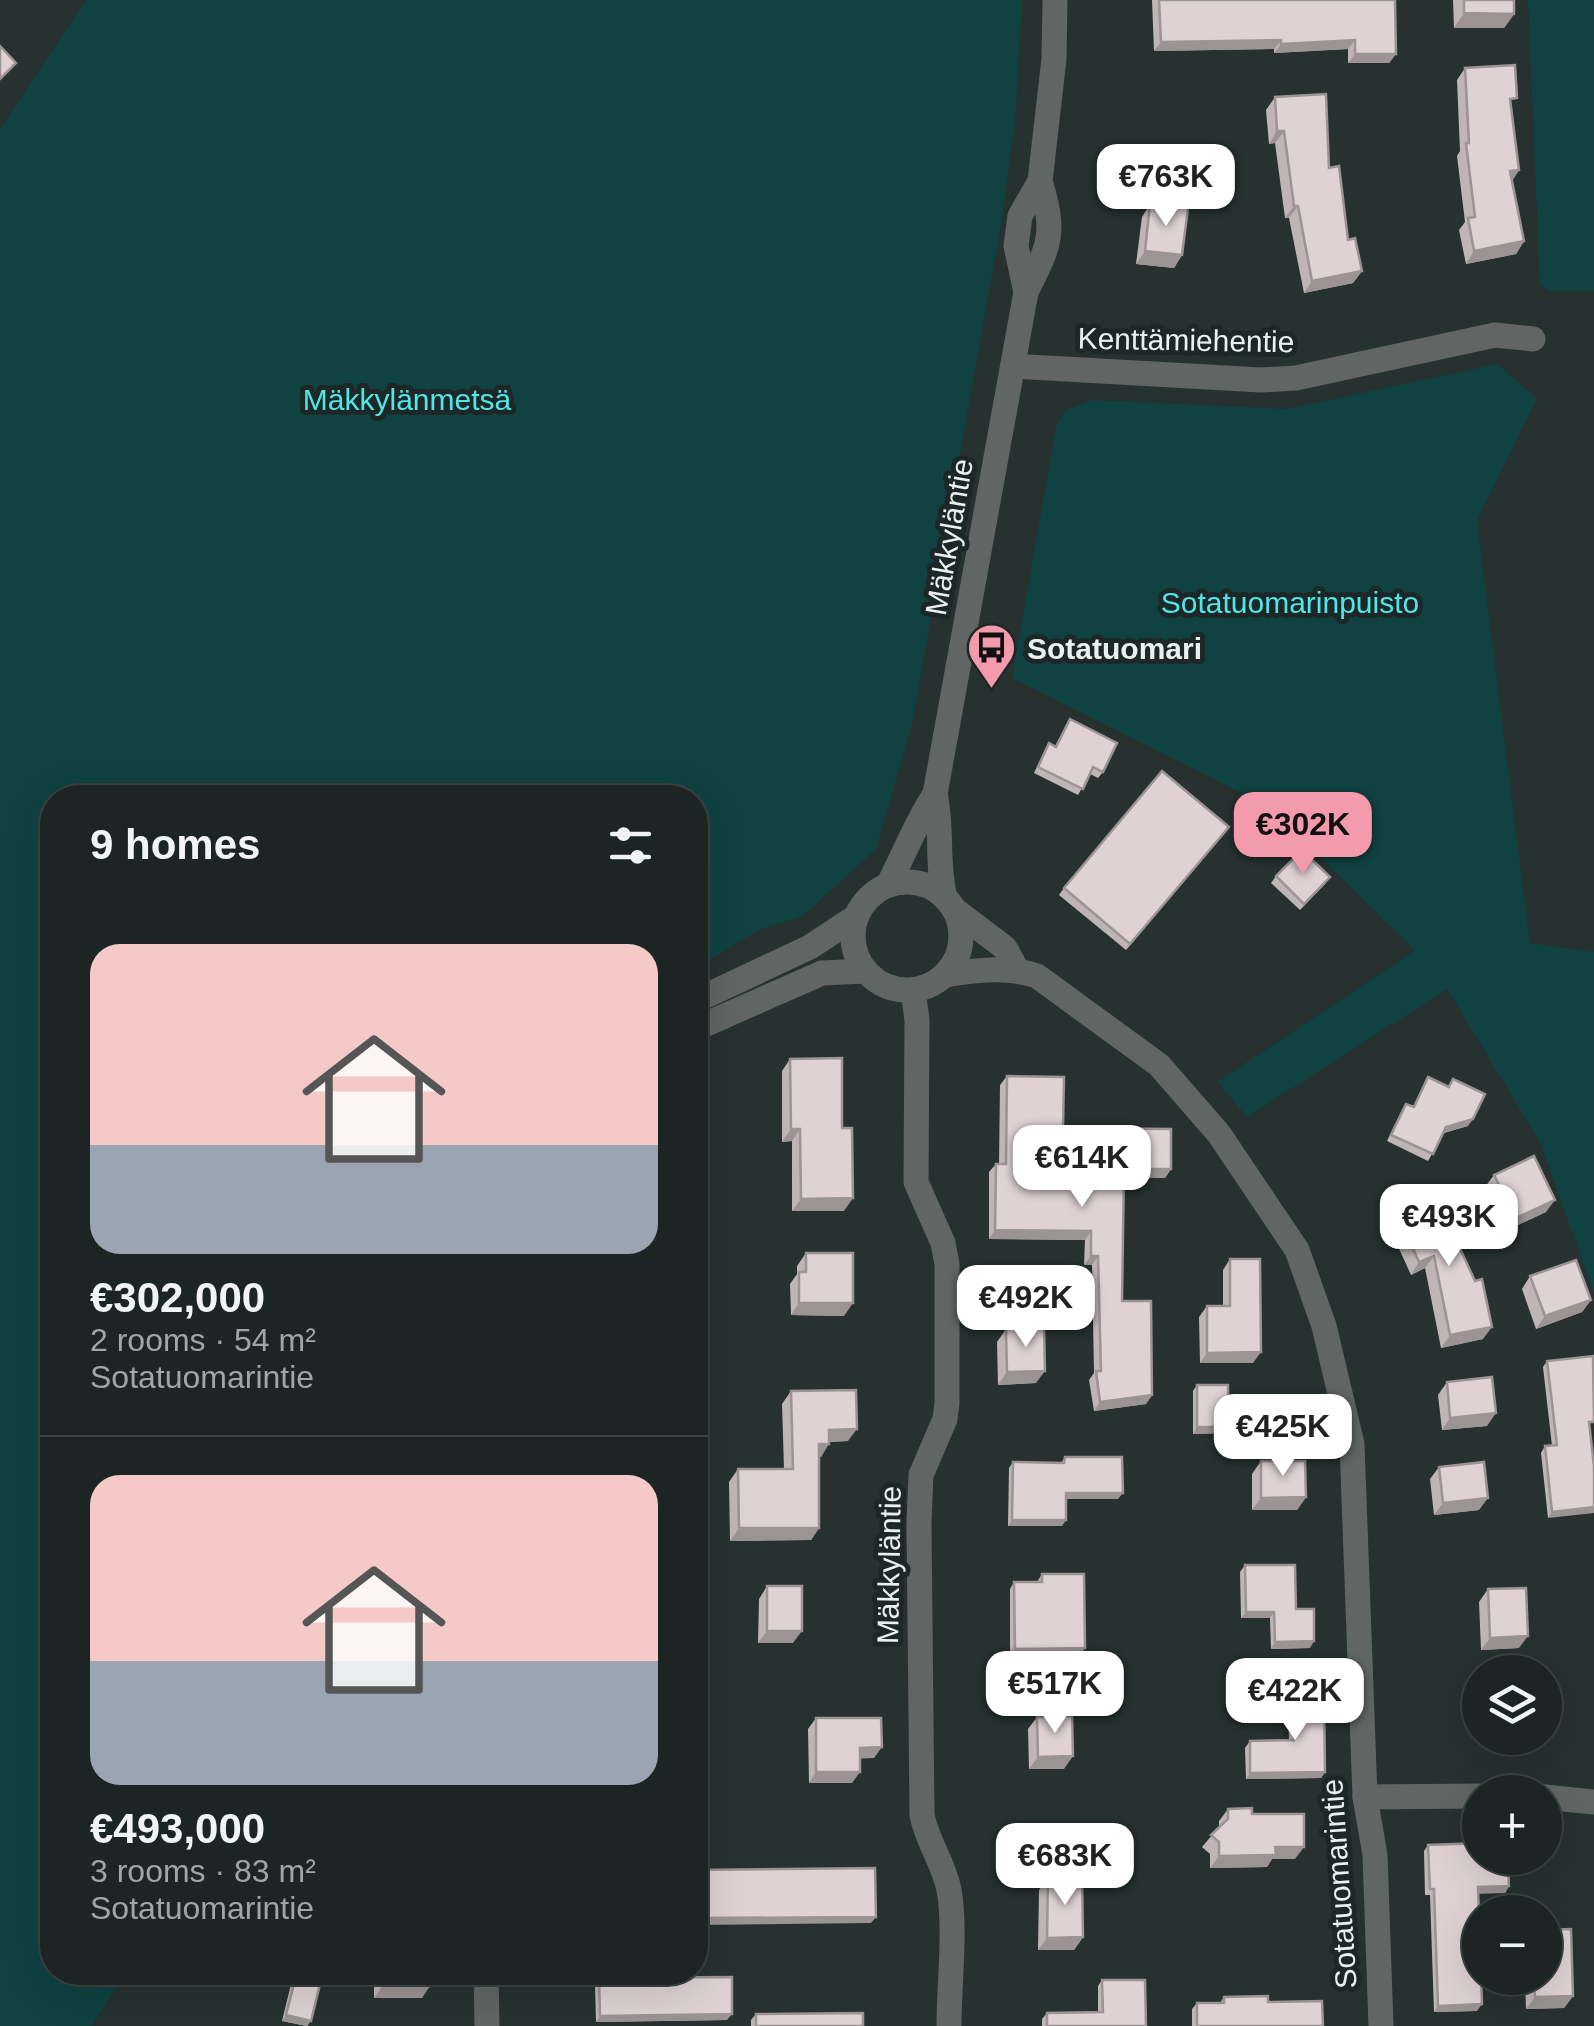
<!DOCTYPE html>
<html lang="en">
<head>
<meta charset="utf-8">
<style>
  :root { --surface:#1d2524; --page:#252d2c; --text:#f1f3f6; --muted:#a0a5a6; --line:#3b4241; --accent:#f39aac }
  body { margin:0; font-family:Arial,sans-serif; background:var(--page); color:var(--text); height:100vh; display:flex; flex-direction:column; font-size:38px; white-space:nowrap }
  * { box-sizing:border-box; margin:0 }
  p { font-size:32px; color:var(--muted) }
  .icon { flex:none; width:55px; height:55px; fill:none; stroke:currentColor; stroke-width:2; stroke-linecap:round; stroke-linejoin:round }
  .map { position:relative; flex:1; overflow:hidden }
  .sheet { position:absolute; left:40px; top:785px; width:668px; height:1200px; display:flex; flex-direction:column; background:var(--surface); border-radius:40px; box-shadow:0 10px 40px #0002,0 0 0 2px var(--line) }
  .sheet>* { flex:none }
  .fabs { position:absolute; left:1462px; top:1655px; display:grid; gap:20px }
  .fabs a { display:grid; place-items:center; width:100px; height:100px; border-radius:50%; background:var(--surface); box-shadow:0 10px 40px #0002,0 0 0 2px var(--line); font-size:50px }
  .price { position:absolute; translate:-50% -85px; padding:0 22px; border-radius:20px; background:#fff; color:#222; font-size:32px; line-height:65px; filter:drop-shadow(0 2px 5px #0008) }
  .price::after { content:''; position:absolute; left:50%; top:60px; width:30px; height:22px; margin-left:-15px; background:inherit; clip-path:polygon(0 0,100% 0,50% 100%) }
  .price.active { background:var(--accent); color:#111 }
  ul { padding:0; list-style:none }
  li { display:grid; align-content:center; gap:20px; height:530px; padding:0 50px }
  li+li { border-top:2px solid var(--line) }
  li span { display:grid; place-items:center; height:310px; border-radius:30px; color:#555 }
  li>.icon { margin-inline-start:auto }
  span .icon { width:180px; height:180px; fill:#fffc; stroke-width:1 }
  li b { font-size:42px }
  h2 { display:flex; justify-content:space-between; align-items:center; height:120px; padding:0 50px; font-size:42px }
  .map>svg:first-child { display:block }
</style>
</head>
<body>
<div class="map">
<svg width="1594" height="2026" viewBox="0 0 1594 2026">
  <rect width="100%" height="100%" fill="#273130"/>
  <g fill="#104242">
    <path d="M86,0H1022L1015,121L1002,218L912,724L876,849L803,916L761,929L695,968V798H52V1972L218,1973L115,1988L92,2026H0V129Z"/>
    <path d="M1528,0H1594V291H1550L1540,285Z"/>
    <path d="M1497,364L1537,398L1477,521L1530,943L1594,952V1293L1539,1140L1447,989L1247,1117L1217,1082L1415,950L1269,807L1012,678L1056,427L1066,410L1091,400L1287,409Z"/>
  </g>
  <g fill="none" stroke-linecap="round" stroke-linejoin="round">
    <g stroke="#616665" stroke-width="25">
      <path d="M1026,292L1016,246L1020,216L1040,181L1054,59L1055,0"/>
      <path d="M1013,366L1261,380L1296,378L1495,335L1533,339"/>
      <circle cx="907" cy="936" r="54"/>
      <path d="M888,885C904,855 916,822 935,794"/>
      <path d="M945,898C936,863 943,829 935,794L1026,292C1050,245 1056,233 1040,181"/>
      <path d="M955,910L1005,948L1016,968"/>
      <path d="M945,975C975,970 1009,966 1037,976L1159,1065L1219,1134L1297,1250L1324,1326L1352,1444L1365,1797L1375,1855L1381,2026"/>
      <path d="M913,990L917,1020L916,1182L943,1243L947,1264V1403L945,1419L921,1475L919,1522L922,1815C927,1842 944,1863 949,1890C956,1928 949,1985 949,2026"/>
      <path d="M695,1001L810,947L857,916"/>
      <path d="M695,1029L822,973L865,971"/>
      <path d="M1365,1797L1480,1796"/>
      <path d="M1545,1797L1594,1802"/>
      <path d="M486,1972L487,2026"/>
    </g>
  </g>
  <g fill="#bfb5b6">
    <path d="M1152,0H1395L1396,54L1389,63H1348V49L1274,53V49L1154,51Z"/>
    <path d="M1453,0H1514V14L1504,28H1454Z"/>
    <path d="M1465,68L1511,106L1519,170L1512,181L1524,241L1516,254L1466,264L1459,230L1465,222L1457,156L1460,151L1457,80Z"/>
    <path d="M1275,97L1329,168L1348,240L1362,271L1353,283L1304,293L1289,218H1285L1275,143L1269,144L1266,110Z"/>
    <path d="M1150,204L1182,255L1174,268L1136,264L1142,217Z"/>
    <path d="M1070,719L1103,772L1098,778L1090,774L1078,795L1034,773L1045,750L1049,743L1055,746Z"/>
    <path d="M1229,827L1126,950L1059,895L1064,888Z"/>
    <path d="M1276,876L1326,883L1300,910L1271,883Z"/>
    <path d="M790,1059L842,1128L844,1211H792V1141L782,1142V1071Z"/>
    <path d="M1007,1076L1063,1128L1171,1169L1165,1178H1124L1122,1301L1152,1395L1146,1404L1094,1411L1089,1380L1094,1373L1092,1265H1084L1085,1240L989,1239V1172L996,1164H999L1000,1085Z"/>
    <path d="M1428,1077L1448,1086L1453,1079L1468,1126L1444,1133L1428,1161L1387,1141L1402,1110L1406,1104L1413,1107Z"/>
    <path d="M1494,1175L1546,1212L1507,1230L1485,1187Z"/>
    <path d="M1438,1201L1483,1339L1441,1348L1425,1268L1411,1275L1391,1231L1400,1219Z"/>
    <path d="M806,1253L844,1316L791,1315L790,1284L797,1274V1266Z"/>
    <path d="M1230,1259L1253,1363H1200L1199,1317L1207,1306H1223V1270Z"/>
    <path d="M1530,1276L1591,1300L1582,1312L1536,1329L1522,1289Z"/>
    <path d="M1006,1329L1036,1383L998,1385L997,1342Z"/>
    <path d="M1547,1361L1594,1466L1548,1518L1541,1453L1545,1446H1552L1543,1367Z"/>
    <path d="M1447,1382L1487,1426L1442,1430L1438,1395Z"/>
    <path d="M1197,1385L1224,1433L1193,1434V1391Z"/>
    <path d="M791,1391L848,1441L829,1442L821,1457H819V1528L811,1540L730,1541L729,1482L738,1469H784L782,1404Z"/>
    <path d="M1065,1457L1118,1499H1066L1062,1526H1008L1009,1468L1013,1462L1061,1463Z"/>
    <path d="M1261,1461L1306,1497L1297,1510H1252V1474Z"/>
    <path d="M1439,1467L1479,1510L1434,1515L1430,1479Z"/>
    <path d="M1245,1565L1296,1609L1310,1648L1271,1649L1270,1618H1241L1240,1572Z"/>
    <path d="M1042,1574L1085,1648L1080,1654L1010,1655V1589L1014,1582H1037Z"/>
    <path d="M767,1586L793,1643H758L759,1599Z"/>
    <path d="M1488,1589L1519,1648L1481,1650L1479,1602Z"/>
    <path d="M1293,1697L1325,1772L1321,1778L1246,1779L1245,1748L1250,1741H1289L1288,1704Z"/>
    <path d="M1037,1717L1064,1769H1029L1028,1729Z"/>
    <path d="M816,1718L874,1758H860L852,1783H809L808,1729Z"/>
    <path d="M1228,1809L1252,1814L1295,1859H1272L1267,1867L1210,1868V1854L1202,1847L1219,1827V1821Z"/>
    <path d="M1428,1845L1509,1886L1505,1893H1478L1477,2011L1434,2012L1430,1895H1425L1424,1851Z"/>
    <path d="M1048,1878L1083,1937L1074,1950H1038L1039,1890Z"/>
    <path d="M294,1972H323L311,2021L307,2026L282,2021Z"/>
    <path d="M374,1972H430L422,1998H374Z"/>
    <path d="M599,1978L727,2020L596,2022L595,1984Z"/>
    <path d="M1525,1978H1545L1573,1996L1564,2008L1526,2009Z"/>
    <path d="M1102,1980L1146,2026H1042V2019L1047,2013L1098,2012V1986Z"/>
    <path d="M1224,1997L1268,2002L1323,2026H1192V2009L1197,2003H1220Z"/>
    <path d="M756,2014L863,2026H751V2020Z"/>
  </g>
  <g fill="#9b9394">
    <path d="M1464,13L1514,14L1504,28H1454Z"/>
    <path d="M1281,40L1274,49L1154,51L1161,42Z"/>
    <path d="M1355,40L1348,49L1274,53L1281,44Z"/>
    <path d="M1355,54H1396L1389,63H1348Z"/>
    <path d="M1277,131H1284L1275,143L1269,144Z"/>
    <path d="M1519,170L1511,182L1510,171Z"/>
    <path d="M1294,206H1298L1289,218H1285Z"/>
    <path d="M1524,241L1516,254L1466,264L1474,251Z"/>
    <path d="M1145,251L1182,255L1174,268L1136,264Z"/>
    <path d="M1362,271L1353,283L1304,293L1312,281Z"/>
    <path d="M1473,1119L1468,1126L1442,1133L1446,1127Z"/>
    <path d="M791,1129H800L792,1141L782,1142Z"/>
    <path d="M1124,1169H1171L1165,1178H1118Z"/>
    <path d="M853,1198L844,1211H792L801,1199Z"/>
    <path d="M1555,1200L1546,1212L1507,1230L1516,1218Z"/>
    <path d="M995,1230L1091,1231L1085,1240L989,1239Z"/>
    <path d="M1091,1256H1098L1092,1265H1084Z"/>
    <path d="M1434,1256L1425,1268L1411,1275L1419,1262Z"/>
    <path d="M1591,1300L1582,1312L1536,1329L1545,1316Z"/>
    <path d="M799,1303H853L844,1316L791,1315Z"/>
    <path d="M1492,1327L1483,1339L1441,1348L1450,1335Z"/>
    <path d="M1261,1352L1253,1363H1200L1207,1353Z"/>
    <path d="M1045,1371L1036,1383L998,1385L1007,1372Z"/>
    <path d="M1152,1395L1146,1404L1094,1411L1100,1402Z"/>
    <path d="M1496,1413L1487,1426L1442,1430L1450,1418Z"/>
    <path d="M1197,1427H1228L1224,1433L1193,1434Z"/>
    <path d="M857,1429L848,1441L820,1442L829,1430Z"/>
    <path d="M819,1444H829L821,1457H810Z"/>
    <path d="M1066,1493H1123L1118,1499H1062Z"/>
    <path d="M1306,1497L1297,1510H1252L1261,1498Z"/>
    <path d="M1488,1498L1479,1510L1434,1515L1443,1503Z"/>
    <path d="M1594,1507V1513L1548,1518L1552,1512Z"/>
    <path d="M1012,1520H1066L1062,1526H1008Z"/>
    <path d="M739,1528H819L811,1540L730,1541Z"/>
    <path d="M1246,1612H1274L1270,1618H1241Z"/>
    <path d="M767,1631H802L793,1643H758Z"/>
    <path d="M1528,1636L1519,1648L1481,1650L1490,1638Z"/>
    <path d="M1314,1641L1310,1648L1271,1649L1275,1642Z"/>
    <path d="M1085,1648L1080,1654L1010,1655L1015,1649Z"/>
    <path d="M882,1747L874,1758L852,1759L860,1748Z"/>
    <path d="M1073,1756L1064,1769H1029L1038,1757Z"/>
    <path d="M816,1772H860L852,1783H809Z"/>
    <path d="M1325,1772L1321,1778L1246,1779L1250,1773Z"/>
    <path d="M695,1778H704L700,1784H695Z"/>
    <path d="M1275,1847H1304L1295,1859H1272L1267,1867L1210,1868L1219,1856Z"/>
    <path d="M1509,1886L1505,1893L1473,1894L1478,1887Z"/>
    <path d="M876,1917L871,1923L695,1925V1918Z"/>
    <path d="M1083,1937L1074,1950H1038L1047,1938Z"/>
    <path d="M430,1986L422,1998H374L382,1987Z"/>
    <path d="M1573,1996L1564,2008L1526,2009L1535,1997Z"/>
    <path d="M1482,2004L1477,2011L1434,2012L1438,2006Z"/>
    <path d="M732,2014L727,2020L596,2022L600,2016Z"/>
    <path d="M286,2015L311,2021L307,2026L282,2021Z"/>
  </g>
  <g fill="#ded2d4" stroke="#9b9394" stroke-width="2.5">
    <path d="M1159,0H1395L1396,54H1355V40L1281,44V40L1161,42Z"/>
    <path d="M1464,0H1514V14L1464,13Z"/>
    <path d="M0,46L16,63L0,79Z"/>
    <path d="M1515,65L1517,98L1510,99L1519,170L1510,171L1524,241L1474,251L1468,218L1475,217L1466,143H1469L1465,68Z"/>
    <path d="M1326,94L1329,168L1339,166L1348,240L1355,238L1362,271L1312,281L1298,206H1294L1284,131H1277L1275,97Z"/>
    <path d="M1150,204L1188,208L1182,255L1145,251Z"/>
    <path d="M1070,719L1117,743L1103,772L1093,767L1083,789L1038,767L1049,743L1056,747Z"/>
    <path d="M1162,771L1229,827L1130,944L1064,888Z"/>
    <path d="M1302,850L1330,877L1304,904L1276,876Z"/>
    <path d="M842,1058V1128H852L853,1198L801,1199L800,1129H791L790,1059Z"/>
    <path d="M1007,1076L1064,1077L1063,1128L1171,1129V1169H1124L1122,1301H1151L1152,1395L1100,1402L1096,1371H1101L1098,1256H1091V1231L995,1230L996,1164H1006Z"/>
    <path d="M1428,1077L1449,1087L1453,1079L1485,1094L1473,1119L1446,1127L1433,1154L1391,1135L1406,1104L1414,1107Z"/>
    <path d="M1534,1156L1555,1200L1516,1218L1494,1175Z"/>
    <path d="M1438,1201L1475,1281L1482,1279L1492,1327L1450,1335L1434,1256L1419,1262L1400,1219Z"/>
    <path d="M806,1253H853V1303H799V1272H806Z"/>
    <path d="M1230,1259H1260L1261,1352L1207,1353V1306H1230Z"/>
    <path d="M1576,1260L1591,1300L1545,1316L1530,1276Z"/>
    <path d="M1044,1328L1045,1371L1007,1372L1006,1329Z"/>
    <path d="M1593,1356L1594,1422H1589L1594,1466V1507L1552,1512L1545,1446L1557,1445L1547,1361Z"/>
    <path d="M1492,1377L1496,1413L1450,1418L1447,1382Z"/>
    <rect x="1197" y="1385" width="31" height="42"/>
    <path d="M856,1390L857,1429L829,1430V1444H819V1528H739L738,1469H793L791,1391Z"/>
    <path d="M1065,1457H1122L1123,1493H1066V1520H1012L1013,1462L1064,1463Z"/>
    <path d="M1261,1461H1305L1306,1497L1261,1498Z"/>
    <path d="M1484,1462L1488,1498L1443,1503L1439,1467Z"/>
    <path d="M1245,1565H1295L1296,1609H1314V1641L1275,1642L1274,1612H1246Z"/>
    <path d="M1042,1574H1084L1085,1648L1015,1649L1014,1582H1042Z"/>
    <rect x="767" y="1586" width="35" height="45"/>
    <path d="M1526,1588L1528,1636L1490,1638L1488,1589Z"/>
    <path d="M1293,1697H1324L1325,1772L1250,1773V1741L1294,1740Z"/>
    <path d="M1072,1716L1073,1756L1038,1757L1037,1717Z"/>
    <path d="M816,1718H881L882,1747L860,1748V1772H816Z"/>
    <rect x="695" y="1722" width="9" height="56"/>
    <path d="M1252,1808V1814H1304V1847H1275L1276,1855L1219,1856V1842L1211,1835L1228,1819V1809Z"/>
    <path d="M1480,1843V1858H1508L1509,1886L1478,1887L1482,2004L1438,2006L1434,1889H1430L1428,1845Z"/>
    <path d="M875,1868L876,1917L695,1918V1870Z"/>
    <path d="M1048,1878H1082L1083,1937L1047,1938Z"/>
    <path d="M1571,1929L1573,1996L1535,1997L1534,1978H1545V1930Z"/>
    <path d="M297,1972H323L311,2021L286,2015Z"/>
    <path d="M382,1972H430V1986L382,1987Z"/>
    <path d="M732,1977V2014L600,2016L599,1978Z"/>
    <path d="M1102,1980H1145L1146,2026H1047V2013L1103,2012Z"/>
    <path d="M1268,1996V2002L1322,2001L1323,2026H1197V2003H1224V1997Z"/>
    <path d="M863,2013V2026H756V2014Z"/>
  </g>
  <defs>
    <symbol id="bus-pin" viewBox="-11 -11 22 30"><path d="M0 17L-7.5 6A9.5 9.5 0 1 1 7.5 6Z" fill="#f39aac" stroke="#1d2727"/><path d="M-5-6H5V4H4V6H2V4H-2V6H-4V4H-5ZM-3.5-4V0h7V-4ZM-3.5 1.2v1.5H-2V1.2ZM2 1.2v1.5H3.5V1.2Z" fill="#111"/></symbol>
  </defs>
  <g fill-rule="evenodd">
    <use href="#bus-pin" x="964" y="620" width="55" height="75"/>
  </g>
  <g text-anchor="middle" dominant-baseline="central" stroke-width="10" stroke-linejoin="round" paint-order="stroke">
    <g font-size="30" fill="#eaf0f0" stroke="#1d2727">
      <text transform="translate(1186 340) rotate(1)">Kenttämiehentie</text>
      <text transform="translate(949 537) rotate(-80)">Mäkkyläntie</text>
      <text transform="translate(889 1565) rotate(-89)">Mäkkyläntie</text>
      <text transform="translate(1339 1884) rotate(-94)">Sotatuomarintie</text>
    </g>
    <g font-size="30" fill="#4fe6e7" stroke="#1d2727">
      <text x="407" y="399">Mäkkylänmetsä</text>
      <text x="1290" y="602">Sotatuomarinpuisto</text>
    </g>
    <g font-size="30" font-weight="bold" fill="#eaf0f0" stroke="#1d2727" text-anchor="start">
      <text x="1027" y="648">Sotatuomari</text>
    </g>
  </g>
</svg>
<div class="fabs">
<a><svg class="icon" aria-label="layers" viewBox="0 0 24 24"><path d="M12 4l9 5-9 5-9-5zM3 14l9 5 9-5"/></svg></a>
<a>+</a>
<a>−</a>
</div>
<b class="price" style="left:1166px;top:229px">€763K</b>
<b class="price active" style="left:1303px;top:877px">€302K</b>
<b class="price" style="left:1082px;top:1210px">€614K</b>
<b class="price" style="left:1449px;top:1269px">€493K</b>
<b class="price" style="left:1026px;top:1350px">€492K</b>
<b class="price" style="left:1283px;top:1479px">€425K</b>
<b class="price" style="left:1055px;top:1736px">€517K</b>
<b class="price" style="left:1295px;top:1743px">€422K</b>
<b class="price" style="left:1065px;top:1908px">€683K</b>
<section class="sheet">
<h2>9 homes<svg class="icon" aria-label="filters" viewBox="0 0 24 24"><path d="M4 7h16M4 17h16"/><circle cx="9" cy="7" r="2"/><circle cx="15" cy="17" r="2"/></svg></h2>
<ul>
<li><span style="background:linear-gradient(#f6c9c9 65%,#9aa5b1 0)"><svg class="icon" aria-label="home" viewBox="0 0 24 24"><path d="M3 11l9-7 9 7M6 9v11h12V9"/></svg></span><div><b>€302,000</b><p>2 rooms · 54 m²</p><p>Sotatuomarintie</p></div></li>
<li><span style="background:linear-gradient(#f6c9c9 60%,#9aa5b1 0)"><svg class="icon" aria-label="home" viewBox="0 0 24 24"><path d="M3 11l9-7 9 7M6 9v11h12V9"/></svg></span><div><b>€493,000</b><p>3 rooms · 83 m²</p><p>Sotatuomarintie</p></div></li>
</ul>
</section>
</div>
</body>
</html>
